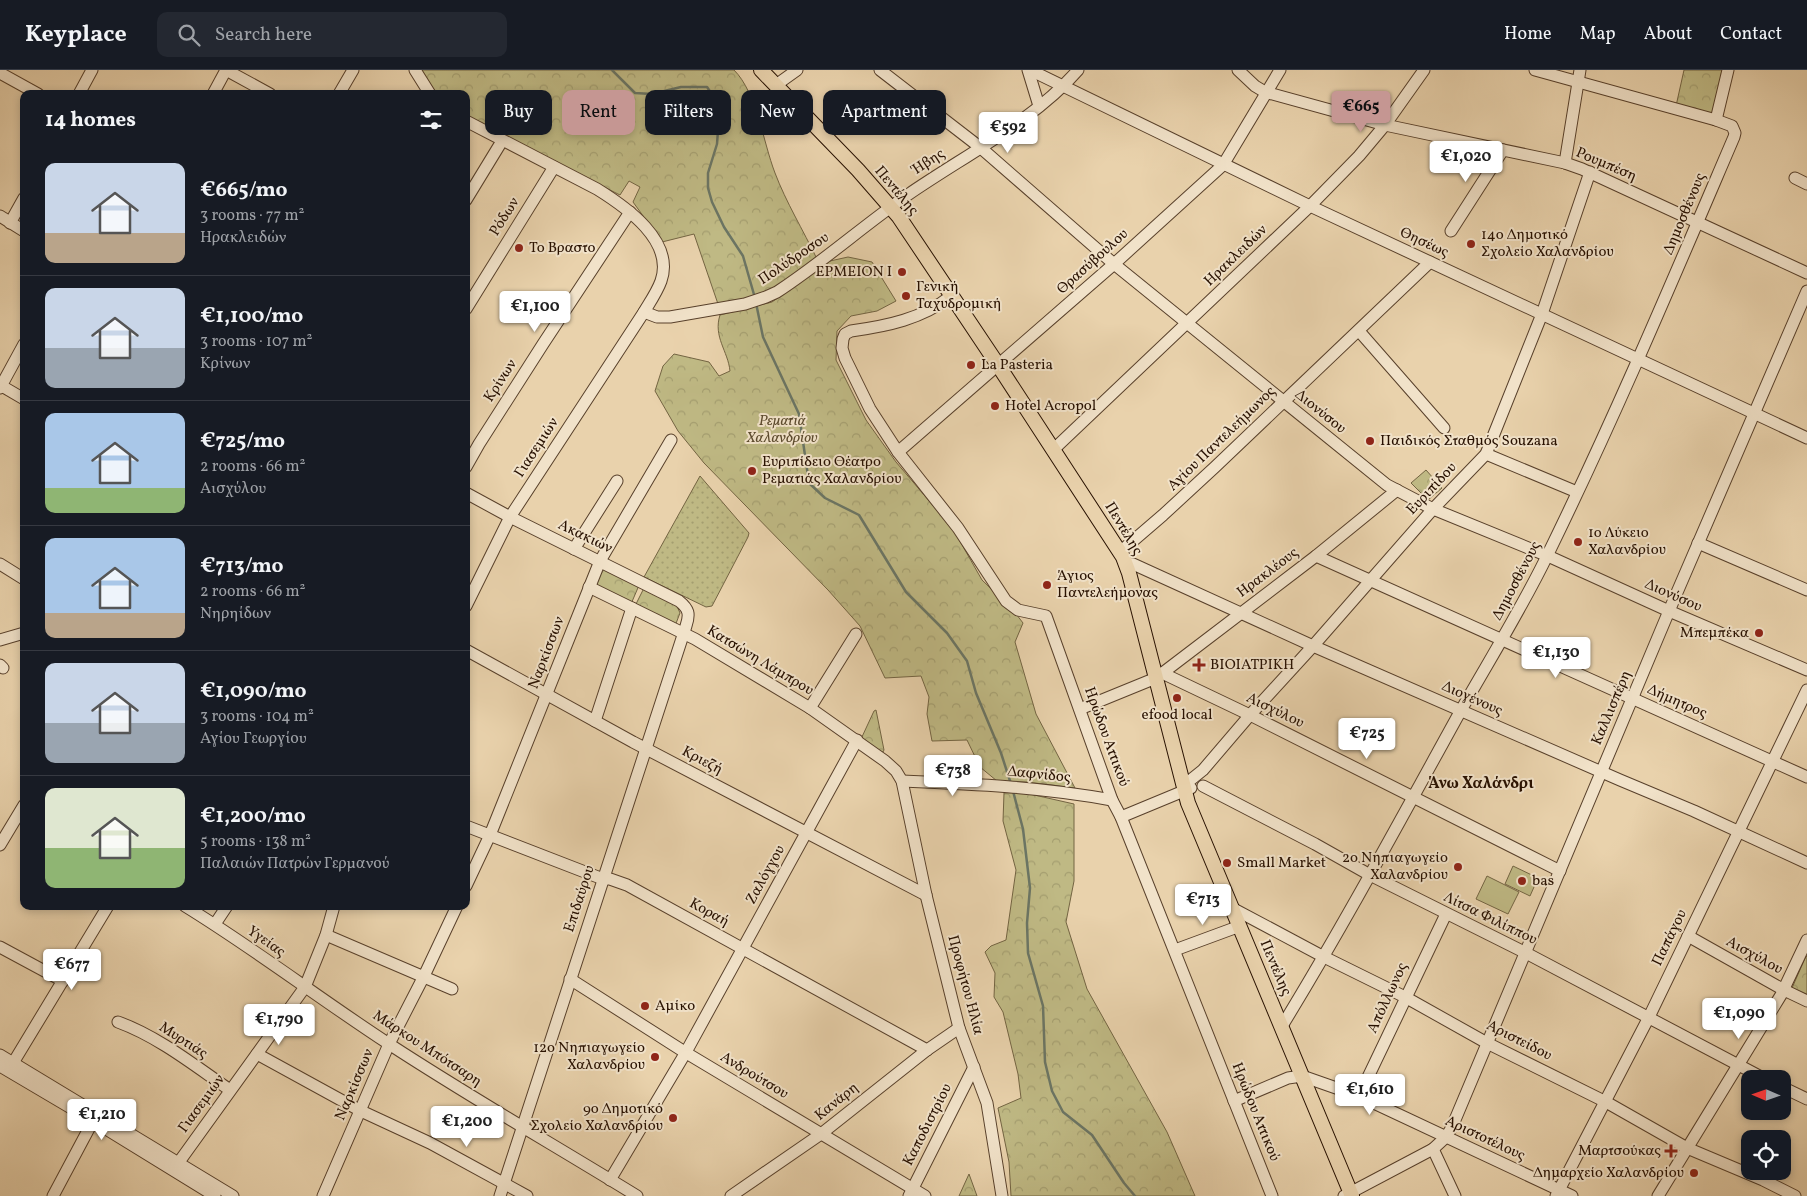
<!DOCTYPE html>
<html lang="en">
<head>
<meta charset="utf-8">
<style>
  :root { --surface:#171b24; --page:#242831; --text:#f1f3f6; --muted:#9ea1a6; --line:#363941; --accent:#c59692 }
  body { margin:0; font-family:Vollkorn,serif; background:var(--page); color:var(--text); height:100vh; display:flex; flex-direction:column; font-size:19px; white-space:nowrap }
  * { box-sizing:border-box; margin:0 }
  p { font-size:16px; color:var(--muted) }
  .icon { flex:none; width:28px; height:28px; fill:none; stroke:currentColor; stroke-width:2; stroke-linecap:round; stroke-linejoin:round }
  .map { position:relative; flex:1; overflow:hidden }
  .details { position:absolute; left:20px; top:20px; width:450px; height:820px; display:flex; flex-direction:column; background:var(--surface); border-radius:10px; box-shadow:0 2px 8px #0003 }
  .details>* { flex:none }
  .banner { position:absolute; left:485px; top:20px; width:475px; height:45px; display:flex; gap:10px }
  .needle { width:32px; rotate:272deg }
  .fabs { position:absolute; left:1741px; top:1000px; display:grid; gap:10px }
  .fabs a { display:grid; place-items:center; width:50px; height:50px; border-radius:10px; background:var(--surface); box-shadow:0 2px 8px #0003; font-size:25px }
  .price { position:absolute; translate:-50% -42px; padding:0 11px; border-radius:5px; background:#fff; color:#222; font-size:16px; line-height:32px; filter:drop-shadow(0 1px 2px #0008) }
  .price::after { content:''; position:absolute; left:50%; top:30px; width:15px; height:11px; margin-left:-8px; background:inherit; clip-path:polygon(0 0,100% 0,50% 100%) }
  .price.active { background:var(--accent); color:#111 }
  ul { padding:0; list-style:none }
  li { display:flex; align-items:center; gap:15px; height:125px; padding:0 25px }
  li+li { border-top:1px solid var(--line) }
  li span { display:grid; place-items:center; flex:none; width:140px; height:100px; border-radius:10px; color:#555 }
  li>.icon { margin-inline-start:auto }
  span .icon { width:60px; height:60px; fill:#fffc; stroke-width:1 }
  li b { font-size:21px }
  h2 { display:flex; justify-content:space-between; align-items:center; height:60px; padding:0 25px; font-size:21px }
  .tag { padding:0 18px; border-radius:10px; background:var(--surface); box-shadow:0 2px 8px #0003; font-size:18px; line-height:45px }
  .tag.active { background:var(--accent); color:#111 }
  header { display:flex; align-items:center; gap:30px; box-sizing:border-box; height:70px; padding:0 25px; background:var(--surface); border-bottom:1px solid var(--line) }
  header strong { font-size:24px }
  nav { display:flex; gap:28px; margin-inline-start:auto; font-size:18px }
  .search { width:350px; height:45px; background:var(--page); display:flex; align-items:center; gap:12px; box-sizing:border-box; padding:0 18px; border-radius:10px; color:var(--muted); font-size:19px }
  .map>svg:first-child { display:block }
</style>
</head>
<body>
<header>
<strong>Keyplace</strong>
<div class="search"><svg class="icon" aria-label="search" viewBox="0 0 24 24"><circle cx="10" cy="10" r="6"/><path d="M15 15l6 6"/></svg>Search here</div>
<nav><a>Home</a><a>Map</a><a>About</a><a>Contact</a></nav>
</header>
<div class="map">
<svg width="1807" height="1126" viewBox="0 0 1807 1126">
  <defs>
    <pattern id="grass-dots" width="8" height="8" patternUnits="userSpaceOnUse" patternTransform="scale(1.25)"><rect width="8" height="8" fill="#bfb984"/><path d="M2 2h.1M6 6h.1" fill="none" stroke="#a49e70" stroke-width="1.8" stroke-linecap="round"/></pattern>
    <pattern id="forest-crowns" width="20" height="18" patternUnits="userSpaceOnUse" patternTransform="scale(1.25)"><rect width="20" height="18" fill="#bfb984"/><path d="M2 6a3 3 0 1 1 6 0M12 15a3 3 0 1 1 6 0" fill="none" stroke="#a49e70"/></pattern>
  </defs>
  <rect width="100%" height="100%" fill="#e9d2ac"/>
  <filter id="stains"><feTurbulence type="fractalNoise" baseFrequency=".004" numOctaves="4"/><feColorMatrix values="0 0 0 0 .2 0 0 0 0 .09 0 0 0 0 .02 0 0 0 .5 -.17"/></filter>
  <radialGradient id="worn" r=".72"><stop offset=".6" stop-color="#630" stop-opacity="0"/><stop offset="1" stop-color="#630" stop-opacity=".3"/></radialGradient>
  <path fill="url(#grass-dots)" stroke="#736442" d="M700,406L749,463L748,467L712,536L706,537L644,507Z"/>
  <g fill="url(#forest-crowns)" stroke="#736442">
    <path d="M419,0H734C757,23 763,72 775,103C786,132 803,160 817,189L769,221L752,227L718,234L694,164L662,172L633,132L640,117L629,111L620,125L466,48V24H436L430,18Z"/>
    <path d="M1684,0H1722L1714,46L1676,36Z"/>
    <path d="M848,187L872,192L896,231L877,241L851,246L837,261L836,290L866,350L896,392L953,459L982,510L1013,540L1023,553L1015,572L1036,644L1075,718L1027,712L997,711L980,697L967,670L932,671L927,644L929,627L921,606L885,608L860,556L828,520L704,393L678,361L655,321L663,296L674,284L709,292L719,306L730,301C728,281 713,267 720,245L772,232L830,191Z"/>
    <path d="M1426,400L1442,418L1428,430L1411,413Z"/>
    <path d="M603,496L640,513L631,534L595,514Z"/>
    <path d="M645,516L676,534L680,543L675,556L635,536Z"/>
    <path d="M876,640L884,680L883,682L879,681L861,669L874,641Z"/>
    <path d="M1021,722L1074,734V811L1066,852L1087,919L1167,1062L1195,1126H1011L1009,1092L998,1038L1021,1028L1018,1004L1003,942L994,927L995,903L985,882L991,876L1006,870L1016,800L1003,751L1004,723Z"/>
    <path d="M1806,886L1807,887V925L1792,918Z"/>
    <path d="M969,1104L977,1126H959Z"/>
  </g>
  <g fill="#bfb984" stroke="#736442">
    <path d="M1513,796L1538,808L1530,826L1505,814Z"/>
    <path d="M1487,806L1519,822L1508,844L1476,829Z"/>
  </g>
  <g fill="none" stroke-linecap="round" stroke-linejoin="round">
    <g stroke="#6b7564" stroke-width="2.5">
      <path d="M612,0L635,23L652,24L681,17H707L716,30L719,47L717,74L708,103V118L712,132L724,157L743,186L755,228"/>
      <path d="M756,233L763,267L799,344L809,413L825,428L859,445L906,522L947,563L967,591L976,623L1001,683L1011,714"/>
      <path d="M1013,721L1023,759L1030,818L1027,853L1028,883L1043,936L1045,992L1052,1021L1063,1042L1092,1065L1124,1113L1135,1126"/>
    </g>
    <defs>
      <g id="minor">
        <path d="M226,0L270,24"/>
        <path d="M415,0L430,24"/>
        <path d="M880,0L981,78L1114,194L1387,415L1433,439L1548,486L1669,541L1807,600"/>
        <path d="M1028,0L1039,36"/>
        <path d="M1030,0L1310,136L1807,368"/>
        <path d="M1238,0L1255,16L1265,22L1385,55L1565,93L1582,99L1807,203"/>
        <path d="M0,3L38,24"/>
        <path d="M776,15L797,0"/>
        <path d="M79,24L92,0"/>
        <path d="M213,24L226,0"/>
        <path d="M339,24L353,0"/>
        <path d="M1716,50L1728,0"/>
        <path d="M466,51L597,119C626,137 675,171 661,211C657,222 650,232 644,242L510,447L466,536"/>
        <path d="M1565,93L1580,0"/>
        <path d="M1795,108L1807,114"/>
        <path d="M466,130L502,71"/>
        <path d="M0,146L24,161"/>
        <path d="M10,153L24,128"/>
        <path d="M1451,161L1503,80"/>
        <path d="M951,226C922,249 887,256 851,261L845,264L843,269L842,278L845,288L870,339L898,382L958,458L1006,531L1018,540L1046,546L1112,730L1121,747L1272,1126"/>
        <path d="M466,239L554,97"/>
        <path d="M644,242L657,247H670L745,234L766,227L777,222C823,192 864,155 909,124C964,86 1035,50 1078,0"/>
        <path d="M1359,261L1444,358"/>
        <path d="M0,315L24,329"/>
        <path d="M0,318L24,274"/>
        <path d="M1053,380L1310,136L1359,86L1385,55L1424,0"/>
        <path d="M898,382L1114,194L1223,95L1280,0"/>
        <path d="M1486,384L1577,422"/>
        <path d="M466,397L479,374L543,274L630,142"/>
        <path d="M466,423L510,447L679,531C689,539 690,544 686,556L500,1126"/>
        <path d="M1698,473L1807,520"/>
        <path d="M574,479L617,411"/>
        <path d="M1120,482L1163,445L1215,397L1430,192"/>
        <path d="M1316,486L1807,707"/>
        <path d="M1126,493L1133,494L1313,576L1620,710L1694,741L1807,793"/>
        <path d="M0,494L24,509"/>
        <path d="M589,517L695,569L810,638L885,691L896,701L902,711L926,825L959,958L987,1033L1002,1126"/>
        <path d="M0,570L24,563"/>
        <path d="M466,580L633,672L926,825"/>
        <path d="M0,595L3,598"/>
        <path d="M1162,603L1250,645L1560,801"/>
        <path d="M810,638L856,564"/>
        <path d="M1080,639L1156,608L1316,486L1397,420"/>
        <path d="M595,651L632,538"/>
        <path d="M902,711C973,714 1043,717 1112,730"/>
        <path d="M1183,716L1203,700L1250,645L1313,576L1433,439L1486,384L1542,244L1590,102"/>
        <path d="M1203,716L1315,774L1370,805L1526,883L1765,1009"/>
        <path d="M1121,747L1191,718"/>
        <path d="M466,756L603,809H610L627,815L927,980"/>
        <path d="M0,775L24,735"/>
        <path d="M466,816L490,765L600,491L671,370"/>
        <path d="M185,836C255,879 320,929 389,974C470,1027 554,1075 637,1126"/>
        <path d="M1232,838L1324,887L1405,927L1487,973L1606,1032L1687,1078L1763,1110L1795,1126"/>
        <path d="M215,854L227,836"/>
        <path d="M326,865L452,919"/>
        <path d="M1688,866L1784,920L1807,931"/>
        <path d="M0,877L63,911"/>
        <path d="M1175,880L1240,856"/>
        <path d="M570,909L683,981L925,1126"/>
        <path d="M118,952C159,967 195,996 230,1020"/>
        <path d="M1282,956C1345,853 1402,747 1460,642C1490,589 1522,538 1548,484C1615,347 1674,207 1734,67L1735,63L1732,56L1716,50L1535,0"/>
        <path d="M257,984L361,1041L430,1073L527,1126"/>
        <path d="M0,985L233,1126"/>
        <path d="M13,993L108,836"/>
        <path d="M0,996L93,1051L215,1126"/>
        <path d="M1782,1017L1807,1029"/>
        <path d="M1359,1026L1446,844"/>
        <path d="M1234,1031L1288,1008L1302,1006L1359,1026L1572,1126"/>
        <path d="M1433,1079L1455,1126"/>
        <path d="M179,1092L305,917L326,865L334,836"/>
        <path d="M610,1110L686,982L857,670"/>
        <path d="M53,1126L93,1051"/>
        <path d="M323,1126L389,974L424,906L457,836"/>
        <path d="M731,1126L821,1064L927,980L959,958"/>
        <path d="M909,1126L974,997"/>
        <path d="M1344,1126L1433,1079L1446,1067L1452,1057L1669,541L1807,221"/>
        <path d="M1556,1126L1649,947L1807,620"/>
        <path d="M1658,1126L1781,925L1807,870"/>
      </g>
      <path id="major" d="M761,0L858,100L899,147L998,295L1123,487L1129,503L1188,733L1352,1126"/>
    </defs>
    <use href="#minor" stroke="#58402b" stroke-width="13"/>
    <use href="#major" stroke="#271000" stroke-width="16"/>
    <use href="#minor" stroke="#f1e2c9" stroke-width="11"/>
    <use href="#major" stroke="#e9d2ac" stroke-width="14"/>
  </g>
  <g fill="#8f2418" stroke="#f1e2c9" stroke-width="2">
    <circle cx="1471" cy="174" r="5"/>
    <circle cx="519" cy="178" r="5"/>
    <circle cx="902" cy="202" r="5"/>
    <circle cx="906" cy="226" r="5"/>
    <circle cx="971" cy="295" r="5"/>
    <circle cx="995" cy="336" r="5"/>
    <circle cx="1370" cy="371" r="5"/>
    <circle cx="752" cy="401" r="5"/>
    <circle cx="1578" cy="472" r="5"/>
    <circle cx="1047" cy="515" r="5"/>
    <circle cx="1759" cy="563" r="5"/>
    <path d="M1196.5 587.5h5v5h5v5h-5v5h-5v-5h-5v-5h5z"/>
    <circle cx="1177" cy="628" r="5"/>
    <circle cx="1227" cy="793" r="5"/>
    <circle cx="1458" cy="797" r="5"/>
    <circle cx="1522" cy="811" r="5"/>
    <circle cx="645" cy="936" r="5"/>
    <circle cx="655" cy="987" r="5"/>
    <circle cx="673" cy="1048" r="5"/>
    <path d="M1668.5 1073.5h5v5h5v5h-5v5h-5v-5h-5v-5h5z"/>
    <circle cx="1694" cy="1103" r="5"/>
  </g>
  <g text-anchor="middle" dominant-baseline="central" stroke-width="4" stroke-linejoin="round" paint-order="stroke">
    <g font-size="15" fill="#271000" stroke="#f1e2c9">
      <text transform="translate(929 92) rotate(-33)">Ήβης</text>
      <text transform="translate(1606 95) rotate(23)">Ρουμπέση</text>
      <text transform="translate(896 121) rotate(50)">Πεντέλης</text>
      <text transform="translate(1685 144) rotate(-67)">Δημοσθένους</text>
      <text transform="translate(505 147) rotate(-58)">Ρόδων</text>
      <text transform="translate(1424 173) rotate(25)">Θησέως</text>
      <text transform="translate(1236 186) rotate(-44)">Ηρακλειδών</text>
      <text transform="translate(794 189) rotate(-34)">Πολύδροσου</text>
      <text transform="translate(1093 192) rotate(-42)">Θρασύβουλου</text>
      <text transform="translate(501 311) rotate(-57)">Κρίνων</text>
      <text transform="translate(1320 342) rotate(39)">Διονύσου</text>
      <text transform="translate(1222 369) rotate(-44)">Αγίου Παντελεήμωνος</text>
      <text transform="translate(537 378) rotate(-57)">Γιασεμιών</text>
      <text transform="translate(1432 419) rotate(-47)">Ευριπίδου</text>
      <text transform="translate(1123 459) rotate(59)">Πεντέλης</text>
      <text transform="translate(585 467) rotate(26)">Ακακιών</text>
      <text transform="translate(1268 503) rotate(-37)">Ηρακλέους</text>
      <text transform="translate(1517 511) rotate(-62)">Δημοσθένους</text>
      <text transform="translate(1673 526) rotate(24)">Διονύσου</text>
      <text transform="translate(547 583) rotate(-69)">Ναρκίσσων</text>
      <text transform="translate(760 591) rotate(31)">Κατσώνη Λάμπρου</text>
      <text transform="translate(1472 629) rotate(24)">Διογένους</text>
      <text transform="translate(1677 632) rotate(24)">Δήμητρος</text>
      <text transform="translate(1612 638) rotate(-67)">Καλλισπέρη</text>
      <text transform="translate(1275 641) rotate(26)">Αισχύλου</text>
      <text transform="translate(1106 667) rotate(70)">Ηρώδου Αττικού</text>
      <text transform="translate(702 691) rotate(28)">Κριεζή</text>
      <text transform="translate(1039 705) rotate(6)">Δαφνίδος</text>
      <text transform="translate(766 805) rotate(-61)">Ζαλόγγου</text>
      <text transform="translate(580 829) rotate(-72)">Επιδαύρου</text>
      <text transform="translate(709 843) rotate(29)">Κοραή</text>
      <text transform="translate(1490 849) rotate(26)">Λίτσα Φιλίππου</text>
      <text transform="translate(1670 868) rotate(-64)">Παπάγου</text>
      <text transform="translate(266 872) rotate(35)">Υγείας</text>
      <text transform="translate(1754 886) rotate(29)">Αισχύλου</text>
      <text transform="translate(1275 898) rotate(67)">Πεντέλης</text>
      <text transform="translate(965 915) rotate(75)">Προφήτου Ηλία</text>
      <text transform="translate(1388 928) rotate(-65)">Απόλλωνος</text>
      <text transform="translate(183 971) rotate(33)">Μυρτιάς</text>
      <text transform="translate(1519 971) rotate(27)">Αριστείδου</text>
      <text transform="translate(427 979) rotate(33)">Μάρκου Μπότσαρη</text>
      <text transform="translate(754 1006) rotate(31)">Ανδρούτσου</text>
      <text transform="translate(355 1015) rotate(-67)">Ναρκίσσων</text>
      <text transform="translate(837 1032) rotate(-39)">Κανάρη</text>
      <text transform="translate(202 1034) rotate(-54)">Γιασεμιών</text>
      <text transform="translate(1255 1042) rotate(68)">Ηρώδου Αττικού</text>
      <text transform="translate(928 1055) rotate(-63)">Καποδιστρίου</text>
      <text transform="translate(1485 1069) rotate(25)">Αριστοτέλους</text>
    </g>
    <g font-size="15" fill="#271000" stroke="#f1e2c9" text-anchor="start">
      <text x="1481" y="165">14ο Δημοτικό<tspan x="1481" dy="17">Σχολείο Χαλανδρίου</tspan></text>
      <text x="529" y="178">Το Βραστο</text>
      <text x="892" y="202" text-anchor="end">ΕΡΜΕΙΟΝ Ι</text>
      <text x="916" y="217">Γενική<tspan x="916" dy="17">Ταχυδρομική</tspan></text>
      <text x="981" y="295">La Pasteria</text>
      <text x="1005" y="336">Hotel Acropol</text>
      <text x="1380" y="371">Παιδικός Σταθμός Souzana</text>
      <text x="762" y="392">Ευριπίδειο Θέατρο<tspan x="762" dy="17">Ρεματιάς Χαλανδρίου</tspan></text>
      <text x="1588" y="463">1ο Λύκειο<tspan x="1588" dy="17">Χαλανδρίου</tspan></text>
      <text x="1057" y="506">Άγιος<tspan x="1057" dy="17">Παντελεήμονας</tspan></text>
      <text x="1749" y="563" text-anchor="end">Μπεμπέκα</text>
      <text x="1210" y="595">ΒΙΟΙΑΤΡΙΚΗ</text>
      <text x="1177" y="645" text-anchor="middle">efood local</text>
      <text x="1448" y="788" text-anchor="end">2ο Νηπιαγωγείο<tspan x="1448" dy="17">Χαλανδρίου</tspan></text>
      <text x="1237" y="793">Small Market</text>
      <text x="1532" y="811">bas</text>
      <text x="655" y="936">Αμίκο</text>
      <text x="645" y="978" text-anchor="end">12ο Νηπιαγωγείο<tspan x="645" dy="17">Χαλανδρίου</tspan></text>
      <text x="663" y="1039" text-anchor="end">9ο Δημοτικό<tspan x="663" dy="17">Σχολείο Χαλανδρίου</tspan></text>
      <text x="1661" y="1081" text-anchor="end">Μαρτσούκας</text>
      <text x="1684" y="1103" text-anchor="end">Δημαρχείο Χαλανδρίου</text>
    </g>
    <g font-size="15" font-style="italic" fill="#5c4b2e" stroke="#f1e2c9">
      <text x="782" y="351">Ρεματιά<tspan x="782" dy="17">Χαλανδρίου</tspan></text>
    </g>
    <g font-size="16" font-weight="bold" fill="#271000" stroke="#f1e2c9">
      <text x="1481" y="714">Άνω Χαλάνδρι</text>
    </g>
  </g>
  <rect width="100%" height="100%" filter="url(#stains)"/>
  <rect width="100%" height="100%" fill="url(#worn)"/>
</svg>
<div class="fabs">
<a><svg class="needle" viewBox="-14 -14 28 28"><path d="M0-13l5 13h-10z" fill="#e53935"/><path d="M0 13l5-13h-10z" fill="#9ea1a6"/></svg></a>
<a><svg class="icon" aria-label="locate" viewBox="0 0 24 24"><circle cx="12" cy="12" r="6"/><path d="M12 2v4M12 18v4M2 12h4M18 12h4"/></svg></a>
</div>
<b class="price active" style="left:1361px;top:63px">€665</b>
<b class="price" style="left:1008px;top:84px">€592</b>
<b class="price" style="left:1466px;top:113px">€1,020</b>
<b class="price" style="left:535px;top:263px">€1,100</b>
<b class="price" style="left:1556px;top:609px">€1,130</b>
<b class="price" style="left:1367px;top:690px">€725</b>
<b class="price" style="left:953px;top:727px">€738</b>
<b class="price" style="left:1203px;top:856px">€713</b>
<b class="price" style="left:72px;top:921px">€677</b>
<b class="price" style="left:1739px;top:970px">€1,090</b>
<b class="price" style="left:279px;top:976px">€1,790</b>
<b class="price" style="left:1370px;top:1046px">€1,610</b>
<b class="price" style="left:102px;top:1071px">€1,210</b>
<b class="price" style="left:467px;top:1078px">€1,200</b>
<div class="banner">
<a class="tag">Buy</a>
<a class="tag active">Rent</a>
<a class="tag">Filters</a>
<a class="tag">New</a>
<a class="tag">Apartment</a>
</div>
<section class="details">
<h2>14 homes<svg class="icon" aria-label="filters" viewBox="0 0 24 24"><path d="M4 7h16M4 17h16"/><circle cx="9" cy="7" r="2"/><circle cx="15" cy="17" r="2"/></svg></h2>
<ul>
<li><span style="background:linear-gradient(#c9d6e8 70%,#b9a48a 0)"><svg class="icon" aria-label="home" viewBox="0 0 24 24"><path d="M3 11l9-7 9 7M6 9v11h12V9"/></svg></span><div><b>€665/mo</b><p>3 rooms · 77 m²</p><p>Ηρακλειδών</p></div></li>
<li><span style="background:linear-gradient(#c9d6e8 60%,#9aa5b1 0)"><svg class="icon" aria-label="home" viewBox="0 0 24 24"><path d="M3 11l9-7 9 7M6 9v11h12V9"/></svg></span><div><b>€1,100/mo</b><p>3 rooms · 107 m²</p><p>Κρίνων</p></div></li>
<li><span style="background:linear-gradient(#a9c7e8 75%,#8fb573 0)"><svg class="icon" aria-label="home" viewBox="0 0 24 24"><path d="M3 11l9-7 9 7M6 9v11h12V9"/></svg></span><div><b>€725/mo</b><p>2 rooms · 66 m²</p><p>Αισχύλου</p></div></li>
<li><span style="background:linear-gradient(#a9c7e8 75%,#b9a48a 0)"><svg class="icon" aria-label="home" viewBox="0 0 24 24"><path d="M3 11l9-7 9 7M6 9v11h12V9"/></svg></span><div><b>€713/mo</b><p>2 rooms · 66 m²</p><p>Νηρηίδων</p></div></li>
<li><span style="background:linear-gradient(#c9d6e8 60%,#9aa5b1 0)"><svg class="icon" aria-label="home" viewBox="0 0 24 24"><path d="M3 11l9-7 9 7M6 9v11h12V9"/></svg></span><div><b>€1,090/mo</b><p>3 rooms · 104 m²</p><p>Αγίου Γεωργίου</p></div></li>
<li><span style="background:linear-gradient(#dfe7d0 60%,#8fb573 0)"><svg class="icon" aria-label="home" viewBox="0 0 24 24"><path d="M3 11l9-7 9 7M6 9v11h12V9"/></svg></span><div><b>€1,200/mo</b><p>5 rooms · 138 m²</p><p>Παλαιών Πατρών Γερμανού</p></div></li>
</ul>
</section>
</div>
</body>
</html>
